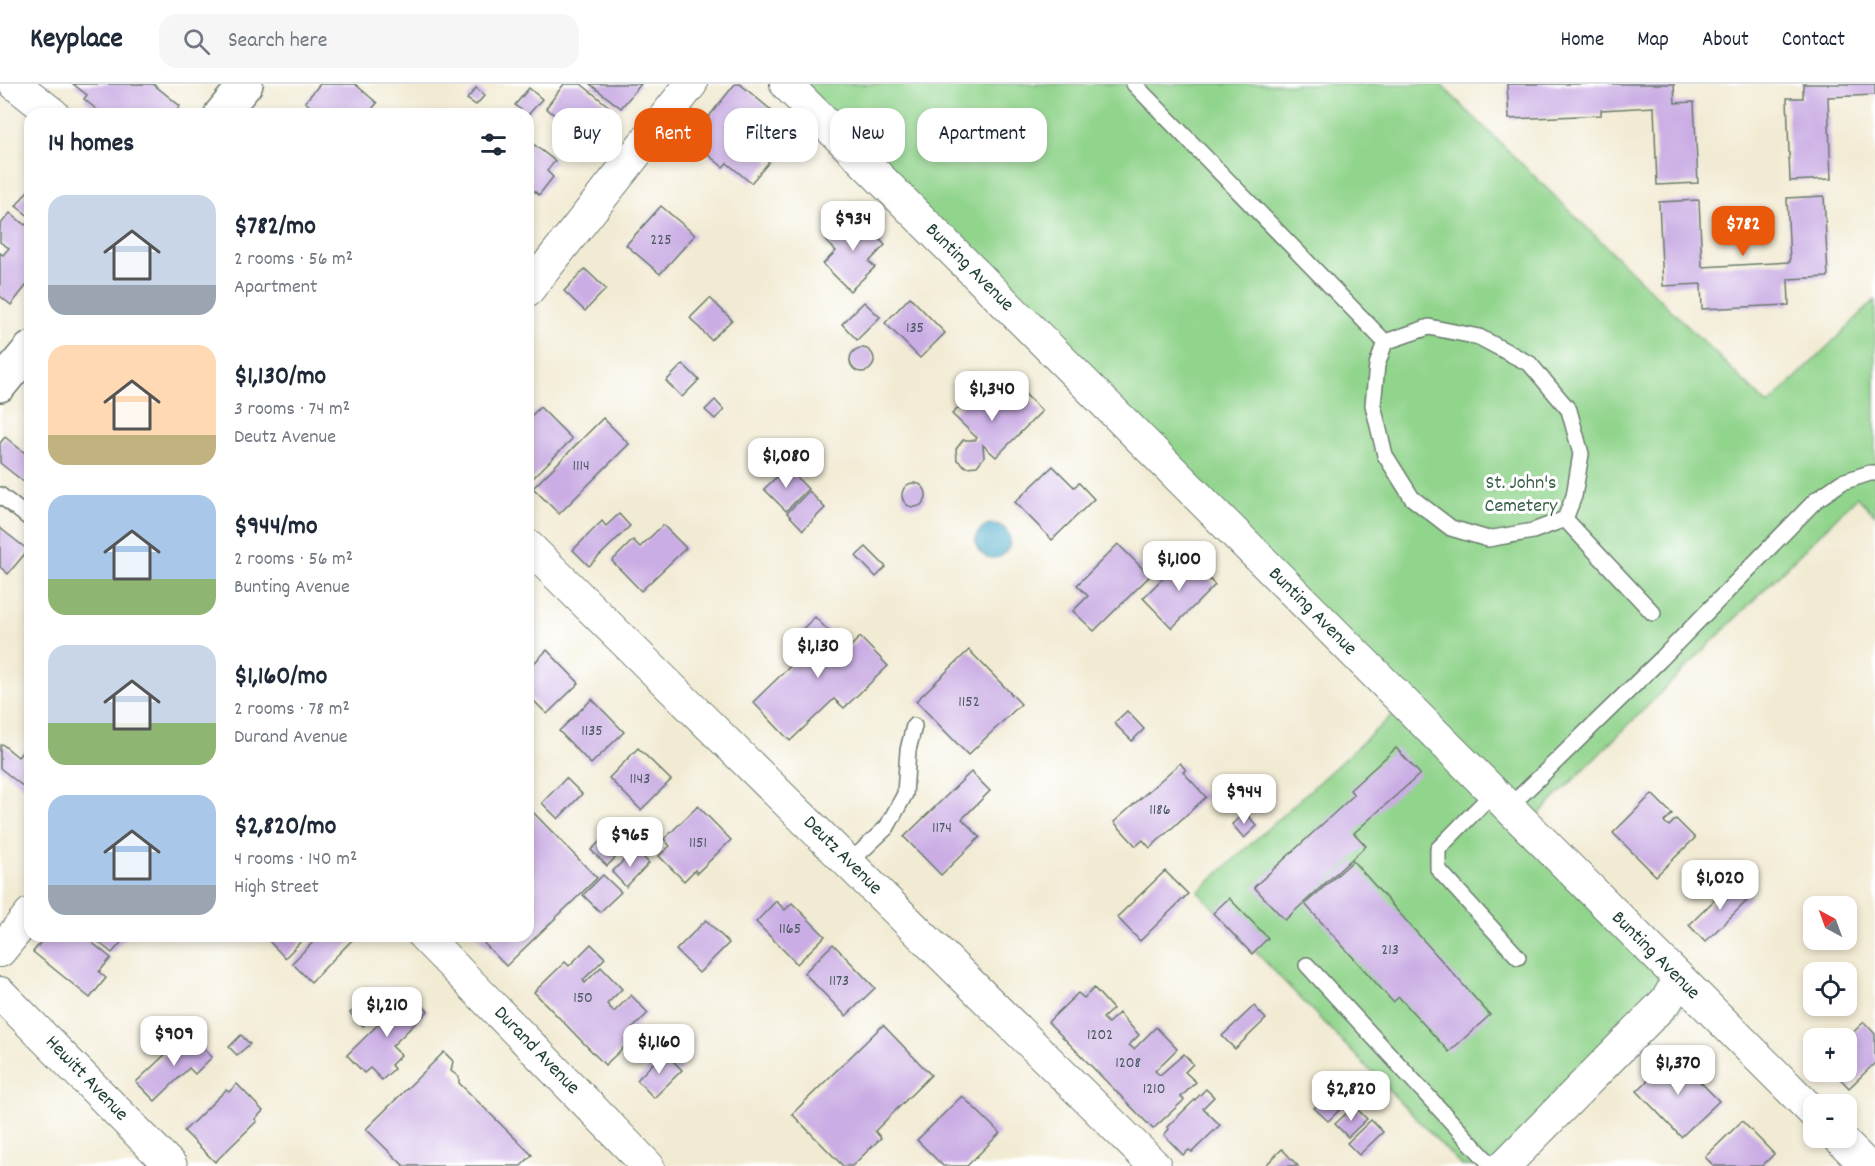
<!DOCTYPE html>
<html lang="en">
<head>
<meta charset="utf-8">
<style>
  :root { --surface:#fff; --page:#f6f6f7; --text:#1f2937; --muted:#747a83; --line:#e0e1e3; --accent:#ea580c }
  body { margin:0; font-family:Dekko,sans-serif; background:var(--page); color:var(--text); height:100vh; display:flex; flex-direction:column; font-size:22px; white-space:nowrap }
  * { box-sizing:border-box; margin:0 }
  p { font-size:20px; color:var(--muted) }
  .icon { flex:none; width:33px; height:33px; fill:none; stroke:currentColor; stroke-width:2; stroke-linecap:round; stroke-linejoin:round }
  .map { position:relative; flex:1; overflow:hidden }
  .side { position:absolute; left:24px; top:24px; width:510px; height:834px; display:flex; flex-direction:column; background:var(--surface); border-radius:18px; box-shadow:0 3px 9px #0003 }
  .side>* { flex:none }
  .banner { position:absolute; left:552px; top:24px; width:570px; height:54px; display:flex; gap:12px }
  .needle { width:39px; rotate:319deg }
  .controls { position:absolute; left:1803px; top:812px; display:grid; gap:12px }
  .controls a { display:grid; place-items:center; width:54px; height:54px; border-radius:12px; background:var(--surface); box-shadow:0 3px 9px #0003; font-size:30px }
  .price { position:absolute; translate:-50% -51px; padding:0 14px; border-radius:12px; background:#fff; color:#222; font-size:20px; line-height:39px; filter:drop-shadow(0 2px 3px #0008) }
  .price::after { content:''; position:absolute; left:50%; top:36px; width:18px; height:14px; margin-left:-9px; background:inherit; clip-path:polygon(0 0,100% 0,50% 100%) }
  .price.current { background:var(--accent); color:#fff }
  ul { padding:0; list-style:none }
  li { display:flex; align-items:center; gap:18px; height:150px; padding:0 24px }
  li span { display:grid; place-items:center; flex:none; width:168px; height:120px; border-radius:18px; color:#555 }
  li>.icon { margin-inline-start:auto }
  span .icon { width:72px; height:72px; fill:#fffc; stroke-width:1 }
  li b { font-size:26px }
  h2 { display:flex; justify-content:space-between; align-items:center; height:72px; padding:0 24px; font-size:26px }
  .pill { padding:0 21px; border-radius:18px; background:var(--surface); box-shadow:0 3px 9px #0003; font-size:21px; line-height:54px }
  .pill.current { background:var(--accent); color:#fff }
  header { display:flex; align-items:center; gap:36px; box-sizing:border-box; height:84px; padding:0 30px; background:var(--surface); border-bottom:2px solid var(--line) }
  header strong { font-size:28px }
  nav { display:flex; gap:33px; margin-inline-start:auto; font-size:21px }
  .search { width:420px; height:54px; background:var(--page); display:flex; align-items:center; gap:15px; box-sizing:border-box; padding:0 21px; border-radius:18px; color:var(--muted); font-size:22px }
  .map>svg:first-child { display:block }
</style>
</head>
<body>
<header>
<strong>Keyplace</strong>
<div class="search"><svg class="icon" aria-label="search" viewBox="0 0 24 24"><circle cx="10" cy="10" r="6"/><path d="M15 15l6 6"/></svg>Search here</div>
<nav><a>Home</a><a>Map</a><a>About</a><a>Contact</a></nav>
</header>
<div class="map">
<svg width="1875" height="1082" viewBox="0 0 1875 1082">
  <rect width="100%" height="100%" fill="#fff"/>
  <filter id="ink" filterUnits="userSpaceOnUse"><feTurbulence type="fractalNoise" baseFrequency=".0167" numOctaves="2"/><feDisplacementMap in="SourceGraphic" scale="12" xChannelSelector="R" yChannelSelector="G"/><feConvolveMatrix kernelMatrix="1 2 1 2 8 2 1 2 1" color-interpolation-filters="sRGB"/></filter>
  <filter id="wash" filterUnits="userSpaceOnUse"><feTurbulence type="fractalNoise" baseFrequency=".008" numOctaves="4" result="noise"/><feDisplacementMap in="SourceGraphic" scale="24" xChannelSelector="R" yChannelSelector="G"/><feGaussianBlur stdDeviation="1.35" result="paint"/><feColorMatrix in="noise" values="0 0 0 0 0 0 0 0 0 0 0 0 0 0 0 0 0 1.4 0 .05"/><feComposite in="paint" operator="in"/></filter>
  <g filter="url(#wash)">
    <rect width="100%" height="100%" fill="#f2ebd4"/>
    <path fill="#91d48c" stroke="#588860" stroke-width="1.5" d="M777,0H1440L1768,321L1875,216V431L1857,413L1522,747L1690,916L1521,1082H1462L1198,808L1399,625Z"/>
    <circle fill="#4aaac9" stroke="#34747e" stroke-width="1.5" cx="993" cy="457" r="17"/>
    <g id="blocks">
      <g fill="#caade4">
        <path d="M73,0H153L180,22L174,30H102L84,15L87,11Z"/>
        <path d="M320,0H355L377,19L368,30H320L305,18Z"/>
        <path d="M564,0H581L616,28L583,70L563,54L571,44L546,24Z"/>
        <path d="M590,0H641L621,24Z"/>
        <path d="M735,0H740L771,26L764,34L786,52L773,68L750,50L744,58L769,78L751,99L727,79L723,83L690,56Z"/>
        <path d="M1507,0H1674L1675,19L1694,18L1698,99L1657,101L1654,23L1601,26V31L1509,35Z"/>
        <path d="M1803,0H1875V11L1828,13L1831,95L1790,97L1787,14H1803Z"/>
        <path d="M476,4L485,11L476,21L467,15Z"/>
        <path d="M529,4L542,15L529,30H526L515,21Z"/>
        <path d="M528,56L555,77L547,87L553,93L539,111L528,102Z"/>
        <path d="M30,104V133L16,122Z"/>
        <path d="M1824,112L1828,193L1788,195L1789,221L1702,225L1701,200L1663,202L1659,118L1699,116L1702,183L1790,178L1787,114Z"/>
        <path d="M661,122L695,151L660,190L626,161Z"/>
        <path d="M10,129L25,141L30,136V197L11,221L0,212V169L3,171L9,164L0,158V141Z"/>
        <path d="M854,129L885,161L869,178L875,183L850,207L823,180L836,167L826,157Z"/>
        <path d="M585,185L606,205L585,227L564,207Z"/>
        <path d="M910,213L945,249L920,274L885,239Z"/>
        <path d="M710,214L732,236L711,256L690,234Z"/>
        <path d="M864,218L880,233L857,256L842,240Z"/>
        <circle cx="862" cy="276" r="12"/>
        <path d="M683,280L699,296L682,313L666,297Z"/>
        <path d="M988,295L1010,317L1021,306L1042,327L996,373L983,361L984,373L977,382L966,383L957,376L956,365L963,356H975L977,354L952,330Z"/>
        <path d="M715,316L724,326L715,335L705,326Z"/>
        <path d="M540,323L572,355L528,399V335Z"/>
        <path d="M603,334L629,360L559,430L533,404Z"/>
        <path d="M5,353L30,373V394L28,393L24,398L0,379V359Z"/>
        <path d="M1053,382L1074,403L1079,399L1094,415L1052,456L1015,418Z"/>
        <path d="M787,383L808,405L786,427L764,405Z"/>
        <circle cx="914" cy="411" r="12"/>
        <path d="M809,407L825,424L803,446L787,429Z"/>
        <path d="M619,430L630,442L589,482L573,466L602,437L606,442Z"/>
        <path d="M663,441L686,464L641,507L612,477L633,456L640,463Z"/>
        <path d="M0,444L28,466L8,490L0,483Z"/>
        <path d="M1118,460L1150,492L1094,547L1073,527L1088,512L1077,501Z"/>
        <path d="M866,463L886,483L876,493L856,472Z"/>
        <path d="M1186,471L1215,501L1172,544L1143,514Z"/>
        <path d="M815,533L847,566L860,553L888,582L844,624L834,615L790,657L753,618L806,567L793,554Z"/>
        <path d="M547,566L579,599L547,630L528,611V585Z"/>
        <path d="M969,566L1021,620L968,671L916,617Z"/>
        <path d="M592,615L624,648L591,680L559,647Z"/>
        <path d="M1127,627L1144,645L1132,657L1114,639Z"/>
        <path d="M30,659V708L0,684V662L2,660L18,673Z"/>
        <path d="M638,664L671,696L641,726L609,694Z"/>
        <path d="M1396,664L1420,690L1354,749L1366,762L1285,836L1254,803L1354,711L1350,706Z"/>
        <path d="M1180,679L1186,686L1183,688L1206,713L1150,764L1143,756L1136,762L1114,738Z"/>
        <path d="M971,688L990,707L962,735L980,753L941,791L904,753Z"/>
        <path d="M566,694L582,710L558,735L542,719Z"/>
        <path d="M1652,710L1672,730L1664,738L1669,742L1676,735L1695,754L1656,792L1613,749Z"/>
        <path d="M698,722L731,756L697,789L695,786L684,797L659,772L670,762L664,755Z"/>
        <path d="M528,723L597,794L506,882L477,852H528Z"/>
        <path d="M1245,728L1257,742L1244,754L1232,740Z"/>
        <path d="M616,742L631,758L607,782L591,766Z"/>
        <path d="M635,765L649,779L626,803L612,788Z"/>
        <path d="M1353,777L1490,931L1449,968L1399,913L1393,918L1305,820Z"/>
        <path d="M1165,787L1188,810L1140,857L1117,833Z"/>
        <path d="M603,791L621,808L600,828L583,811Z"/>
        <path d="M1734,797L1751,813L1705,858L1689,841Z"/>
        <path d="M1229,814L1268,854L1252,870L1213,829Z"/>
        <path d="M776,817L785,826L792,819L825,852L797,880L756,838Z"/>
        <path d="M706,836L729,859L699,889L676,866Z"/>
        <path d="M46,852H84L111,874L99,888L106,894L90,914L33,868Z"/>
        <path d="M91,852H127L112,869Z"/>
        <path d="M274,852H306L285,874L269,857Z"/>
        <path d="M319,852H356L311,898L292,879Z"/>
        <path d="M591,860L605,874L583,896L585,899L601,883L622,905L607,920L614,928L631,911L648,929L631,946L637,951L605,981L534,908L565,878L569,882Z"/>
        <path d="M833,860L875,904L846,932L804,889Z"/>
        <path d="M1094,904L1113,925L1103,934L1108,939L1119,929L1139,951L1129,961L1134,965L1156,943L1177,965L1155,987L1160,991L1184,970L1193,980L1185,988L1196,998L1181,1013L1184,1016L1153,1045L1048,938L1078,909L1084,914Z"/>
        <path d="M372,909L384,923L363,942L350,929Z"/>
        <path d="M410,909L428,927L392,962L401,971L391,981L394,985L382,996L370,984L364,989L347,971Z"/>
        <path d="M1254,922L1266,935L1235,965L1222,952Z"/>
        <path d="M1864,938L1875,950V979L1849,1004L1833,987H1846V955Z"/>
        <path d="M883,941L931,991L875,1047L881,1054L852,1082H843L792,1030Z"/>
        <path d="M188,949L212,973L195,990L189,984L155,1017L136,998Z"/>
        <path d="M241,951L250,960L237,971L229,963Z"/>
        <path d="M444,968L453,977L451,987L459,993V999L532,1071L521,1082H404L366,1045Z"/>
        <path d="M664,968L682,986L654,1014L637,996Z"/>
        <path d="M1674,971L1719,1017L1681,1053L1637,1007Z"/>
        <path d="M237,1000L263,1027L255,1035L257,1037L215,1078L184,1047L226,1006L229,1008Z"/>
        <path d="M1335,1003L1349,1017L1328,1037L1314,1024Z"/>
        <path d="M1206,1005L1214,1013L1203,1024L1220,1041L1192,1068L1189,1066L1183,1071L1164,1051L1169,1045L1167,1043Z"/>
        <path d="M962,1012L1000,1049L967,1082H943L917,1056Z"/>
        <path d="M1354,1022L1367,1035L1348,1053L1335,1040Z"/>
        <path d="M1371,1036L1383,1048L1359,1071L1347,1059Z"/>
        <path d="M1742,1037L1774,1070L1762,1082H1714L1705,1073Z"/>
        <path d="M1282,1065L1298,1082H1265Z"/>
      </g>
    </g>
  </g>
  <g filter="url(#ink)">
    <use href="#blocks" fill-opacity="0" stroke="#697a6c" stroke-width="1.5"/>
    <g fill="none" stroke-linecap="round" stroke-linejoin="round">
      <defs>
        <g id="lane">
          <path d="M1134,0L1385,258"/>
          <path d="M1429,243L1479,253L1530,280L1569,326L1581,370L1574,412L1565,435L1533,447L1488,455L1451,444L1412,414L1385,371L1373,321L1377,281L1385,258Z"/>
          <path d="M0,411L30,435"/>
          <path d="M1565,435L1653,529"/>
          <path d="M1493,709L1438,765V785L1518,873"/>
          <path d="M1508,724L1660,576L1816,416L1842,398L1870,389H1875"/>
          <path d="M849,779L887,743L905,710L908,666L914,642"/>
          <path d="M1307,881L1492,1082"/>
        </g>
        <g id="street">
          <path d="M15,0L53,30"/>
          <path d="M786,0L1814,1029"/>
          <path d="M528,206L691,0"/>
          <path d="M528,462L1155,1082"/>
          <path d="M424,852L648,1082"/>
          <path d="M0,867L30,830"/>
          <path d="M0,909L171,1082"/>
          <path d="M1838,1053L1867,1082"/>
          <path d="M1504,1082L1667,916L1679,895"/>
        </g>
        <g id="secondary">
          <path d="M221,30L246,0"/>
          <path d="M0,301L30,265"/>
        </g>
      </defs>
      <use href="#lane" stroke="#697a6c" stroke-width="18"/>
      <use href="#street" stroke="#697a6c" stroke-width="34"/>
      <use href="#secondary" stroke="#697a6c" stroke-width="36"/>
      <use href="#lane" stroke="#fff" stroke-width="15"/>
      <use href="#street" stroke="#fff" stroke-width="32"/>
      <use href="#secondary" stroke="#fff" stroke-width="33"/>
    </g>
  </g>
  <g text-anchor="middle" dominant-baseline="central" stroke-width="6" stroke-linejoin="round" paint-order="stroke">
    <g font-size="16" fill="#4a5960">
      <text x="661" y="156">225</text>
      <text x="915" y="244">135</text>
      <text x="581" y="382">1114</text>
      <text x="969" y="618">1152</text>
      <text x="592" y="647">1135</text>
      <text x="640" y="695">1143</text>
      <text x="1160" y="726">1186</text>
      <text x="942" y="744">1174</text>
      <text x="698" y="759">1151</text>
      <text x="790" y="845">1165</text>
      <text x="1390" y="866">213</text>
      <text x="839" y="897">1173</text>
      <text x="583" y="914">150</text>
      <text x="1100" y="951">1202</text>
      <text x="1128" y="979">1208</text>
      <text x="1154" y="1005">1210</text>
    </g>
    <g font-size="20" fill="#1f3d34" stroke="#fff">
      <text transform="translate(969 184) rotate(45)">Bunting Avenue</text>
      <text transform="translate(1312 528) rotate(45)">Bunting Avenue</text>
      <text transform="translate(842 772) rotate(45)">Deutz Avenue</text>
      <text transform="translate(1655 872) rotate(45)">Bunting Avenue</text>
      <text transform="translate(536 967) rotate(46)">Durand Avenue</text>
      <text transform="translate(86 995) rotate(46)">Hewitt Avenue</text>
    </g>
    <g font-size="20" fill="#3c634a" stroke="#fff">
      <text x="1521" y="400">St. John's<tspan x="1521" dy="23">Cemetery</tspan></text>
    </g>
  </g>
</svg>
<div class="controls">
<a><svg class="needle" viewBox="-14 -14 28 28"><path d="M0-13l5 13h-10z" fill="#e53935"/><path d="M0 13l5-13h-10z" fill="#747a83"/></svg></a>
<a><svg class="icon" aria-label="locate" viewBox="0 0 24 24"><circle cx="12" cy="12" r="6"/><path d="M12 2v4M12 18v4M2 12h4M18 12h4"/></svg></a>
<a>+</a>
<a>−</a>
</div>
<b class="price" style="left:853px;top:168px">$934</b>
<b class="price current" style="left:1743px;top:173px">$782</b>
<b class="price" style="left:992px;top:338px">$1,340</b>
<b class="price" style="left:786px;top:405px">$1,080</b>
<b class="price" style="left:1179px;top:508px">$1,100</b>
<b class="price" style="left:818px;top:595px">$1,130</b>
<b class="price" style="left:1244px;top:741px">$944</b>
<b class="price" style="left:630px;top:784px">$965</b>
<b class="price" style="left:1720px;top:827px">$1,020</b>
<b class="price" style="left:387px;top:954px">$1,210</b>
<b class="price" style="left:174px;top:983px">$909</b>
<b class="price" style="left:659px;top:991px">$1,160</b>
<b class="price" style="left:1678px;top:1012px">$1,370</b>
<b class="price" style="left:1351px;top:1038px">$2,820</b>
<div class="banner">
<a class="pill">Buy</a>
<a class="pill current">Rent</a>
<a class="pill">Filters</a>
<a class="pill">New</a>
<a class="pill">Apartment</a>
</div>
<section class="side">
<h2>14 homes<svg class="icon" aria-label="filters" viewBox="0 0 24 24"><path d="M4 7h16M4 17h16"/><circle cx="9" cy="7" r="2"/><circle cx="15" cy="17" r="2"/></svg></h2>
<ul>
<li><span style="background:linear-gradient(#c9d6e8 75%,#9aa5b1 0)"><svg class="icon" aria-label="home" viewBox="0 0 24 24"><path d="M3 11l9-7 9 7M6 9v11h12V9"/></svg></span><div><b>$782/mo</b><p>2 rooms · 56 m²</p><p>Apartment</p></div></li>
<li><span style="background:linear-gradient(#ffd9b3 75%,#c2b280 0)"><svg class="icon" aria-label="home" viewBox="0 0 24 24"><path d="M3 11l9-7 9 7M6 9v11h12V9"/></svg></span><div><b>$1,130/mo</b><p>3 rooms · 74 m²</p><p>Deutz Avenue</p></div></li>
<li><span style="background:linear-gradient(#a9c7e8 70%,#8fb573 0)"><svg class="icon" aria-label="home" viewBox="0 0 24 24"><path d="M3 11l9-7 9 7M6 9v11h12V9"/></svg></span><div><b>$944/mo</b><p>2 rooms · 56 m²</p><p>Bunting Avenue</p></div></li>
<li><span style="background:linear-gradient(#c9d6e8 65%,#8fb573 0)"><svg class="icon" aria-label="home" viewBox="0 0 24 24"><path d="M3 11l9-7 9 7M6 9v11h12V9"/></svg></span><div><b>$1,160/mo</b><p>2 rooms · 78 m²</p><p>Durand Avenue</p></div></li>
<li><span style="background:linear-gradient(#a9c7e8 75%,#9aa5b1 0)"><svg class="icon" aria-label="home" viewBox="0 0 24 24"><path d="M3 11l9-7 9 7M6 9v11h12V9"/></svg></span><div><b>$2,820/mo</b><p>4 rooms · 140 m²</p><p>High Street</p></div></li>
</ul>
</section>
</div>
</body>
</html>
